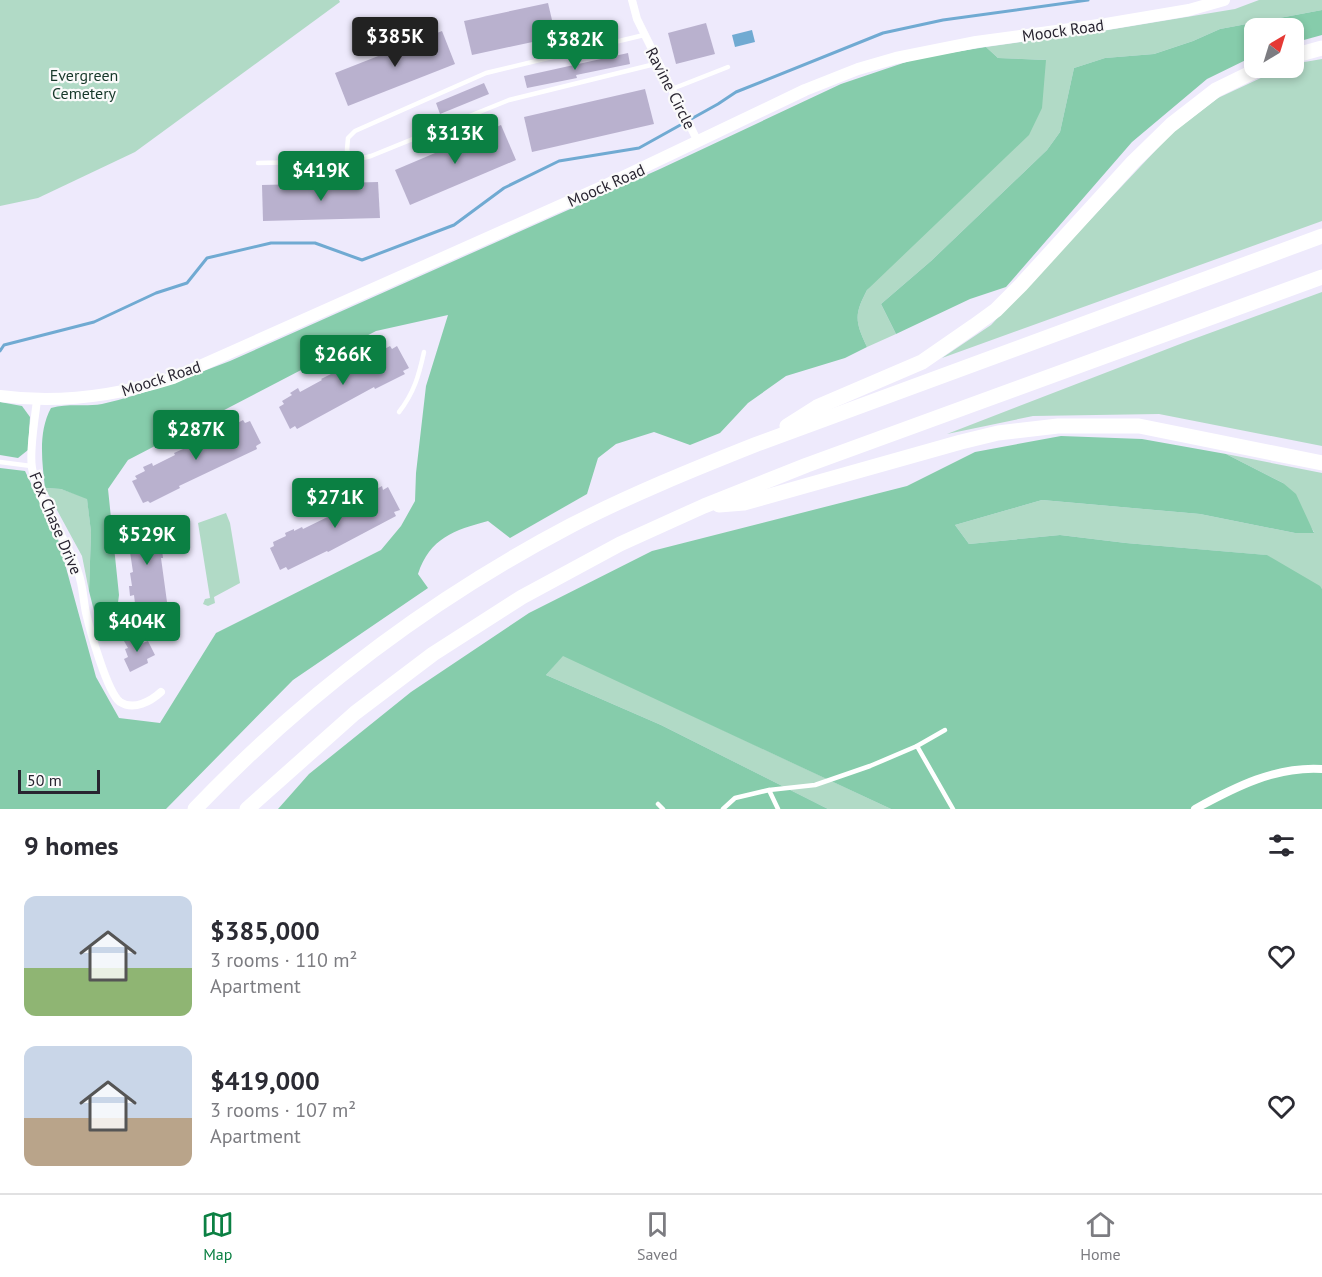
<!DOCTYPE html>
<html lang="en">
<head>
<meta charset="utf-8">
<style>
  :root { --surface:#fff; --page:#f7f7f7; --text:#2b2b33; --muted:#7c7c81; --line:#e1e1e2; --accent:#0b8043 }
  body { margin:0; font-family:"PT Sans",sans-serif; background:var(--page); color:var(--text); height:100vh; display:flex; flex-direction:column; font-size:22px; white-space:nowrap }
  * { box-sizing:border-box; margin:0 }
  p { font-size:20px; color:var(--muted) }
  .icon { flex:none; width:33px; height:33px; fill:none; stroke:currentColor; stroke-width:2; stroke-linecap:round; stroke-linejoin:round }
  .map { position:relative; height:809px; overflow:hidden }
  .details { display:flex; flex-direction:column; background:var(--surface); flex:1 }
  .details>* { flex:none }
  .needle { width:39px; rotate:38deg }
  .tools { position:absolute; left:1244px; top:18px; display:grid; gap:12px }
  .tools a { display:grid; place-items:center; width:60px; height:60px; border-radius:12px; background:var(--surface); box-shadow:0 3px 9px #0003; font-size:30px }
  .scale { position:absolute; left:18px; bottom:15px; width:82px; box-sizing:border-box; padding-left:6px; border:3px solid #282430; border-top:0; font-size:16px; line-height:21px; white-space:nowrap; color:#282430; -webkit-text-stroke:4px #fafafa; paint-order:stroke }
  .price { position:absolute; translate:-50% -51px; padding:0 14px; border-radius:6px; background:var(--accent); color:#fff; font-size:20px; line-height:39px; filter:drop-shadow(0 2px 3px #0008) }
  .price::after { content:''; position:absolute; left:50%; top:36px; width:18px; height:14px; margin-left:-9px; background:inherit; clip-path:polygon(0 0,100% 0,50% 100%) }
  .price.current { background:#222; color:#fff }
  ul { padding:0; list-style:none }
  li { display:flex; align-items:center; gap:18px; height:150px; padding:0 24px }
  li span { display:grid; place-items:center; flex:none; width:168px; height:120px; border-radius:12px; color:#555 }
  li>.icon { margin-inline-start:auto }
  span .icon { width:72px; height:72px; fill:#fffc; stroke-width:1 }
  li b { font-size:26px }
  h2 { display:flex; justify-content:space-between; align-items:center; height:72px; padding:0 24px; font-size:26px }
  .dock { display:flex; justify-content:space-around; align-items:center; height:84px; border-top:2px solid var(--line); background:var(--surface); font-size:16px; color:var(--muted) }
  .dock a { display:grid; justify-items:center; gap:3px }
  .dock .current { color:var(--accent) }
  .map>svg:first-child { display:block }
</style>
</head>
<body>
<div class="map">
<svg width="1322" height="809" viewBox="0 0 1322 809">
  <rect width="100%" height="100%" fill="#eeeafc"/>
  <g fill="#b1dac6">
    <path d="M0,0H339L340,2L135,152L38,198L0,206Z"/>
    <path d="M1259,0H1322V10L1220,29L1193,41L1154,54L1105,58L1074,68L1060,132L1047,150L931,261L881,304L896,334L867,347C855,321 854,315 867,290L1046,60L998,58L986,47L1102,31L1235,9Z"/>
    <path d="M1322,59V221L942,358L991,325L1172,133L1218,98L1282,68H1293V64Z"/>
    <path d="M1322,292V446L1159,414L1033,416L947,434L1188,341Z"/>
    <path d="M1226,454L1322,473V589L1266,555L1126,543L1060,535L969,544L955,525L1042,500L1200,514L1295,533L1314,532L1283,483Z"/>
    <path d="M45,488L61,489L87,498L91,532L89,591L82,556Z"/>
    <path d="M226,513L230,523L240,583L214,597L215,603L208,606L203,604L205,599L210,598L198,523Z"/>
    <path d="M563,655L891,809H828L814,802L661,725L546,675Z"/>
  </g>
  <g fill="#86ccab">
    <path d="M1322,10V35L1293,43V28H1254V56L1207,79L1132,142L1006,287L970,299L896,334L881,304L931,261L1047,150L1060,132L1074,68L1105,58L1154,54L1193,41L1220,29Z"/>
    <path d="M986,47L998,58L1046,60L1042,108L1029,135L867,290C854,315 855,321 867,347L845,358L786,376L748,403L720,433L690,445L654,432L616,444L598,458L587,494L510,538L488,521C454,530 430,538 418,574L428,588L293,680L166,809H0V468L25,471L59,542L96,677L119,718L160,723L216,633L381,550L401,526L415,501L416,473L426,386L448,315L376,331L128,460L108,489L119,595L116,618L99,631L89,591L91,532L87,499L61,489L45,488C42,461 38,432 51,408C68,403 85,407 102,404C146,394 188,377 230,361L660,169L841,84L918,58Z"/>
    <path d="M0,402L22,406L30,417L28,450L18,458L0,455Z"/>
    <path d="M1061,436L1142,439L1226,454L1283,483L1296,494L1314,533H1295L1200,514L1042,500L955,525L969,544L1060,535L1126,543L1267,555L1320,586L1322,589V809H891L563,656L546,675L661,725L828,809H278L309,774L411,692L529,613L652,551L907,486L975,452Z"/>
  </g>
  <g fill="#70aad2">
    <path d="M752,30L755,42L735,47L732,35Z"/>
    <path d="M143,622L162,630L158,639L139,632Z"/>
  </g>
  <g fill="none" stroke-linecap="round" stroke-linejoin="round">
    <path stroke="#70aad2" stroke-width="3" d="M0,351L4,345L94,322L156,293L187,283L207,258L271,243H315L362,260L454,225L504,188L559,161L639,148L718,104L736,92L883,33L943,20L1088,0"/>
  </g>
  <g fill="#b9b1ce">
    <path d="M548,3L556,37L472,55L464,21Z"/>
    <path d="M706,23L715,54L676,64L668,33Z"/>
    <path d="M442,31L455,64L348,106L335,73Z"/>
    <path d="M628,53L630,64L576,75L577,78L527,88L524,76Z"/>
    <path d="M484,83L489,94L440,114L436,103Z"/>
    <path d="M645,89L654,124L532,152L524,117Z"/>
    <path d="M501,125L516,160L410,205L395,170Z"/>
    <path d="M378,182L380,218L263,221L262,185Z"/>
    <path d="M390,346L392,349L397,346L409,368L403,371L405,374L375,389L374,387L297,429L295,426L290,429L279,407L284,404L282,401L292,395L290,393L298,388L300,392L322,380L321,379L331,374L329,371L337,367L339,370L350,364L351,366L370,356L368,353L377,348L379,352Z"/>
    <path d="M243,420L245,423L250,421L261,443L256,446L257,449L179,486L180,488L150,503L148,501L143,503L132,481L137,479L135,476L145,471L143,467L152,463L153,466L175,455L174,453L183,449L182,446L190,441L192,444L203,438L204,440L223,431L222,427L230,423L232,426Z"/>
    <path d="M382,486L383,490L388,487L400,510L394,512L396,516L328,552L327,551L288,570L286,567L280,570L270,548L274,546L273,542L286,536L285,533L294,529V531L302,527L303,529L352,505L351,503Z"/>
    <path d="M155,520L156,525H159L163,558H161L167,602L164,603V608L136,612L134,595L130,596L129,586H132L130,573L133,572L130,552H127L125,542H129L127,529L131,528V523Z"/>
    <path d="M136,635L140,644L148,641L155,655L147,659L148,663L130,672L124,659L128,657L125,649L128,648L124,641Z"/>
  </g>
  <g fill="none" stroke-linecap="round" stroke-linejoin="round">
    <g stroke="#fff" stroke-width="4.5">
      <path d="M672,89L728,67"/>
      <path d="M352,161L347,150L348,138L355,131L486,73L644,35"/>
      <path d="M258,163L352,161L371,156L509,100L659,63"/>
      <path d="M399,412C414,393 419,375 424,352"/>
      <path d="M0,462L31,466"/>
      <path d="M917,746L945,730"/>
      <path d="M769,790L778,809"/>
      <path d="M658,804L663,809"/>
      <path d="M723,809L735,798L769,790L815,785L870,766L917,746L953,809"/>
    </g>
    <g stroke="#fff" stroke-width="8">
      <path d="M632,0L637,19L698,142"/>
      <path d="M37,400C35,418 29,451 32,468C38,504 67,537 78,572C83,585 83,599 86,613C90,630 107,692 120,702C134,711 151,701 161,692"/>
      <path d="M1195,809C1235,787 1276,766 1322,769"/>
    </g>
    <path stroke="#fff" stroke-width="12" d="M0,396C59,404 116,396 173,378L604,186L805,90L858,69L896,58L976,42L1106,24L1189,10L1224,0"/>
    <g stroke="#fff" stroke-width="15">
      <path d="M1293,56L1322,48"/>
      <path d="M787,426L817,407L922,362L974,326L996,310L1021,285L1133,162L1171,125L1216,90L1261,68"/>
      <path d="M719,505L744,503L961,442L998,433L1058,426H1139L1322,463"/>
      <path d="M195,809C304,695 431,599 570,526C630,495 694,469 757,444L1322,236"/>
      <path d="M247,809L355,713L433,654L522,597L620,544L704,506L807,465L1322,277"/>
    </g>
  </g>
  <g text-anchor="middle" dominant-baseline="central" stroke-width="4.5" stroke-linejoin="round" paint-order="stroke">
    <g font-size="16" fill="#282430" stroke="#fafafa">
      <text transform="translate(1063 30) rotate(-8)">Moock Road</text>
      <text transform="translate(671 88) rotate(63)">Ravine Circle</text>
      <text transform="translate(606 185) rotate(-24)">Moock Road</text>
      <text transform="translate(161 378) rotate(-18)">Moock Road</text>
      <text transform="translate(56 523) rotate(67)">Fox Chase Drive</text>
    </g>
    <g font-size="16" fill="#17382a" stroke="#fafafa">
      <text x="84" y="75">Evergreen<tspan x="84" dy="18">Cemetery</tspan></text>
    </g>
  </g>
</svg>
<div class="tools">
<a><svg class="needle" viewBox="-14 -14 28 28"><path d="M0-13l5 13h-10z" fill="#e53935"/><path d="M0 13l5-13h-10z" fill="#7c7c81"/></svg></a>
</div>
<div class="scale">50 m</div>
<b class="price current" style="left:395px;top:68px">$385K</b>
<b class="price" style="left:575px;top:71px">$382K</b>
<b class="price" style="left:455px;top:165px">$313K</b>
<b class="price" style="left:321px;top:202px">$419K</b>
<b class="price" style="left:343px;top:386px">$266K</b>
<b class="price" style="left:196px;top:461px">$287K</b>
<b class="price" style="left:335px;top:529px">$271K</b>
<b class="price" style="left:147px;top:566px">$529K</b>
<b class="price" style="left:137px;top:653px">$404K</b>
</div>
<section class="details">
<h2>9 homes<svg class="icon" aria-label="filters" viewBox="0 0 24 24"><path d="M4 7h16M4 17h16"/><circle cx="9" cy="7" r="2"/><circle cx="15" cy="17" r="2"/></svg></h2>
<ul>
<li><span style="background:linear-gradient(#c9d6e8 60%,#8fb573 0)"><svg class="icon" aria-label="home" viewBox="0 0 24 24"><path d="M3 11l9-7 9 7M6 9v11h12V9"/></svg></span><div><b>$385,000</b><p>3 rooms · 110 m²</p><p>Apartment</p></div><svg class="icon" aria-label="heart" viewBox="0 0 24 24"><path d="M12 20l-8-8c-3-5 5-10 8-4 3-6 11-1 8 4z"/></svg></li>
<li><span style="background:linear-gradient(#c9d6e8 60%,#b9a48a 0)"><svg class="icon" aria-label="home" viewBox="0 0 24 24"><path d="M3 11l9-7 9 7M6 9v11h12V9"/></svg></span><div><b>$419,000</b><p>3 rooms · 107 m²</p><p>Apartment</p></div><svg class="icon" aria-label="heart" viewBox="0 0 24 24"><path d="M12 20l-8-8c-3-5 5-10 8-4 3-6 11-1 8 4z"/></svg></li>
</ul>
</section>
<nav class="dock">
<a class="current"><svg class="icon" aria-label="map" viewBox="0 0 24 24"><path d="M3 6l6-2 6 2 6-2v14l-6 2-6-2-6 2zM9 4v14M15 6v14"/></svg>Map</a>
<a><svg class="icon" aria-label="saved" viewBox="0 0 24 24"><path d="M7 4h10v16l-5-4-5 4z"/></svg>Saved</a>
<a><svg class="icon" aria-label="home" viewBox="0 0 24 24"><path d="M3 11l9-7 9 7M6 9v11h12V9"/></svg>Home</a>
</nav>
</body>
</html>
